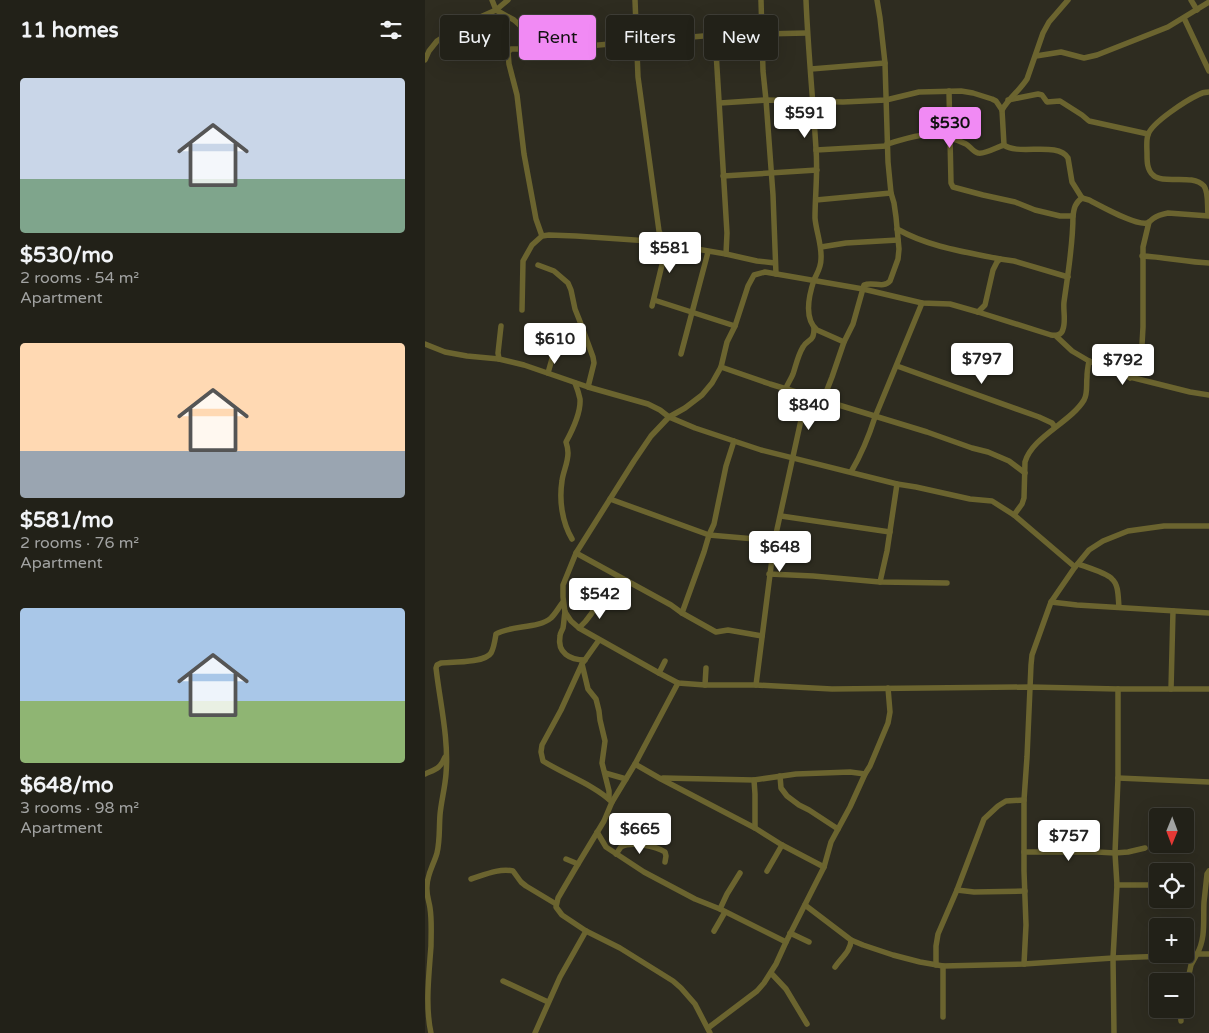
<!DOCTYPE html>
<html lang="en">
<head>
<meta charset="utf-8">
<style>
  :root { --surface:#222118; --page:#2e2e25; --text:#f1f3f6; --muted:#a2a3a2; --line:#3f3e37; --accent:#f18af4 }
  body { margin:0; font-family:"Varela Round",sans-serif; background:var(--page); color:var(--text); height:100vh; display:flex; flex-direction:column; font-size:19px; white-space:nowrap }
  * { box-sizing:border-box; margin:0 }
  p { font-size:16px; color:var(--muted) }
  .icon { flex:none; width:28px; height:28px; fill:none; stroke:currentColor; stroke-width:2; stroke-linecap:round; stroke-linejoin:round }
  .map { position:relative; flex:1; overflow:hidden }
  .sheet { display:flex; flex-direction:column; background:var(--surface); width:425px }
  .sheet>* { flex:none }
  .top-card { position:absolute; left:15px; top:15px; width:475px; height:45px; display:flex; gap:10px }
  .needle { width:32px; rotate:181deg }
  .tools { position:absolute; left:724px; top:808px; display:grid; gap:10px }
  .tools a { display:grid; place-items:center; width:45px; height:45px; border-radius:5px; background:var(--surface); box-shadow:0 5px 20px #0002,0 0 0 1px var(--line); font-size:25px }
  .price { position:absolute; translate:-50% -42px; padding:0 11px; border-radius:5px; background:#fff; color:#222; font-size:16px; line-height:32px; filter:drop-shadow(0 1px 2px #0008) }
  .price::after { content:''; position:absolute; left:50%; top:30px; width:15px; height:11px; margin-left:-8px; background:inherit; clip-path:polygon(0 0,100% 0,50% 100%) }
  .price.current { background:var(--accent); color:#111 }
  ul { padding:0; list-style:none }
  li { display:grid; align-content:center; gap:10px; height:265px; padding:0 20px }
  li span { display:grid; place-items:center; height:155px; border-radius:5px; color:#555 }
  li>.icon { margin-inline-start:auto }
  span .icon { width:90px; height:90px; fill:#fffc; stroke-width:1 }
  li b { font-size:21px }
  h2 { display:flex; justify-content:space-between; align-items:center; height:60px; padding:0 20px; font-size:21px }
  .tag { padding:0 18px; border-radius:5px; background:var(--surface); box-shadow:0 5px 20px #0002,0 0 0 1px var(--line); font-size:18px; line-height:45px }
  .tag.current { background:var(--accent); color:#111 }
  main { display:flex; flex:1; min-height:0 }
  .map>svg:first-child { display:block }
</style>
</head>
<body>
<main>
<section class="sheet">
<h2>11 homes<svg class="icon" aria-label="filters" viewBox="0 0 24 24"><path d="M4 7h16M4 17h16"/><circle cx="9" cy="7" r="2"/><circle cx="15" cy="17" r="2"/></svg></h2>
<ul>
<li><span style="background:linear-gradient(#c9d6e8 65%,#7fa58c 0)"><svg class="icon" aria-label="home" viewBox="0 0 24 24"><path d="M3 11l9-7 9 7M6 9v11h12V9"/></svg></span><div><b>$530/mo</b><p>2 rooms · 54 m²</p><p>Apartment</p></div></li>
<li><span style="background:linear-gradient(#ffd9b3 70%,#9aa5b1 0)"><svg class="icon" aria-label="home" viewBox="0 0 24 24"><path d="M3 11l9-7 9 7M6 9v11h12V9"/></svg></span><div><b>$581/mo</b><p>2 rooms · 76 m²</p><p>Apartment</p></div></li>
<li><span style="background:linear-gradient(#a9c7e8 60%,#8fb573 0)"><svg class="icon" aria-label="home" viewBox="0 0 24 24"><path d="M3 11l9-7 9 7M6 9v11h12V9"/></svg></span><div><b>$648/mo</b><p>3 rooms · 98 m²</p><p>Apartment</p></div></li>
</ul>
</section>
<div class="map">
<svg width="784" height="1033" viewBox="0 0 784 1033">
  <rect width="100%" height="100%" fill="#2e2c20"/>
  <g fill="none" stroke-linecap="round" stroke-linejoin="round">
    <g stroke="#6b642f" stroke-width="5.5">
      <path d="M67,0L71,10L89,20L119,47L127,49L290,35L382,33"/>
      <path d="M210,0L213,77L234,231L239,242L242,244L301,254L332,261L350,263"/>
      <path d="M336,0L338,71L341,100L348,195L351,274"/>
      <path d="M381,0C383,50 388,99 391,149C393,172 390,195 390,218C391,231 397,245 396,259C396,268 392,273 389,280C384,295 378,318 392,330L419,342"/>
      <path d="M766,0L772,10"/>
      <path d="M759,18L784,71"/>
      <path d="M35,26C37,30 40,36 44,40C53,47 72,50 83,52"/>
      <path d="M290,35L302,233L301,254"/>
      <path d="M611,56L636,52L659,58L672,55L743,27L784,2"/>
      <path d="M0,60L4,51L12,41L35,26L71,10L83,0"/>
      <path d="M386,69L460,63"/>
      <path d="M524,91L526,183L528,187L558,195L590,202L610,210L635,216H648"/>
      <path d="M583,100L613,94L617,95L622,102L635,101L657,115L664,121L723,134"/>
      <path d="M295,103L341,100L418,102L461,100L494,92L536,91L548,93L567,99L571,101L577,110L579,145C593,156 633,141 643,158L647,182L657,198"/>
      <path d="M577,110C584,98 595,90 602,79L618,33L624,22L643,0"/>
      <path d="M462,144C474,141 491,134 503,135C516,136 530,138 541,144C545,146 548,152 553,153C559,155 572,147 579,145"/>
      <path d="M391,150L462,146"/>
      <path d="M298,176L392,170"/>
      <path d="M391,200L466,193"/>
      <path d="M783,215C782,206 784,193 779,186C767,173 738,185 728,175C722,170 722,161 722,154C722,148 721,140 723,135C726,123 762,100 773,95C776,93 780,92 784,92"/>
      <path d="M784,216L743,213C738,214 733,215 729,218C726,220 725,222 722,223C711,226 676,206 664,200L657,198C650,203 649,208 648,216C648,245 643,273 639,302C638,310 641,321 638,329C637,335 631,336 626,335L553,312L525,304L497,303L438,289L340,272L329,275L323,286L310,326L302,342L296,367L287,383L277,395L260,408L244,417L226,436L209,461L151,553L138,585V597L140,612L146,621L154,628L234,673L253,683L280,685H331L407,689L605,687L693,689H784"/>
      <path d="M472,229C504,247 540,252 575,259"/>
      <path d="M117,236L111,219L99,154L92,95L84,64L83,52L86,49H114L119,47"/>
      <path d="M396,247L421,243L473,240"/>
      <path d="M717,256C740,257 761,262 784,263"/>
      <path d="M113,265L129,271L143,283L146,290L150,309L154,319L168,357L169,363L163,387"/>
      <path d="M229,300L310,326"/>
      <path d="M227,306L242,244"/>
      <path d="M97,310L98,261L107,245L117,236L124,235L151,236L239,242"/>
      <path d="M553,312L560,305L568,270L572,262L575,259L589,261L643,277"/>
      <path d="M631,336L647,351L664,361L697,375L765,392L784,395"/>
      <path d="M0,344L20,352L42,356L74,359L99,365L163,387L223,404L235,410L244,417L270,428L336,450L472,484L491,487L545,499L567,501L589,515L650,567"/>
      <path d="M256,354L283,252"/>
      <path d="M74,359L73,353L76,326"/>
      <path d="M472,366L614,417L627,423L630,427"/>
      <path d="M296,367L345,384L502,432L547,448L563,452L584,461L600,473"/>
      <path d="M123,373L130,348L132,334"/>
      <path d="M705,378L713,371L716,363L718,327V247L724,222"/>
      <path d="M361,388C363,383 366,379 368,374C371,365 373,355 378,347C383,338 389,343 389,328"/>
      <path d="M398,400L407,377L419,342L428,324L439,285C448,281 458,289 465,281L473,259L474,249L471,217L469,203L466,193L463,162L460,63L455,18L452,0"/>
      <path d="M309,441L301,466L289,524L284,535L279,552L257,613L291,632L303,630L337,636"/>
      <path d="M426,472C436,455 444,436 450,417L497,303"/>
      <path d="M185,499L284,535L330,539L349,543"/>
      <path d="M589,515L597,504L599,498L600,462C607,437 646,422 659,400C663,393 661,385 662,377C662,372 663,366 664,361"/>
      <path d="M356,516L465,532"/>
      <path d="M147,539C137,522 134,500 137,481C138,472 143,463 143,453C143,450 142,445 141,442C147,431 156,412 155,399C154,394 152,388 150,383"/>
      <path d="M151,553L246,605L257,613"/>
      <path d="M653,564C661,567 682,573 687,579C694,585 693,598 694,607"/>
      <path d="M344,574L388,576L455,582L522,583"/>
      <path d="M455,582L462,551L472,484"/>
      <path d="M626,602L652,605L784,613"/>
      <path d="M140,612C139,617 139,623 138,628C137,631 135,633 135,636C132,653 145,660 160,660"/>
      <path d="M154,628C164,619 170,610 175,597"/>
      <path d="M174,640L157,664L136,710L117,745L116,752L118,761C140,775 168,784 187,802"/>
      <path d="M157,664L163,689L171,699L174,711L175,720L180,741L177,763L184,791V799"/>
      <path d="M234,673L240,661"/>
      <path d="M253,683L210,764L187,802L179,821L153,864L133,898L131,907L137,915L161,931L195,948L248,981L256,988L270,1004L285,1033"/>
      <path d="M280,685L281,668"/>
      <path d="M331,685L349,543L376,420L382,409L393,398"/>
      <path d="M746,689L748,611"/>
      <path d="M210,764L236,779L330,828L357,845L399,867"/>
      <path d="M180,773L201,779"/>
      <path d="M0,774C11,769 15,769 20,757"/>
      <path d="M355,776L356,788L362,796L374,805L384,810L413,829"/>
      <path d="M238,778L329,780L371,774L425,772L440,774"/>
      <path d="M693,778L784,782"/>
      <path d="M329,780L330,794V828"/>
      <path d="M172,832L181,847L219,872L270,899L295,909L361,942"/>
      <path d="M599,852H672L690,853L703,852L720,848"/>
      <path d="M191,854C192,853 195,848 196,847C206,841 231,846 240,852L241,856L240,862"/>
      <path d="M141,859L153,864"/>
      <path d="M342,871L357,845"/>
      <path d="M46,879C59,875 74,868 88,871L96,882L101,886L131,904"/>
      <path d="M692,885H728"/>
      <path d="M532,890L549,892L600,891"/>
      <path d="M380,905L426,940L438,945L468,955L495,962L518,966L599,964L688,958L768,955L772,954C781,938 778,920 779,902C780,893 781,883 782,874L784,871"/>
      <path d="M295,909L302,894L315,873"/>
      <path d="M289,931L300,912"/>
      <path d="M365,933L384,942"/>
      <path d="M599,964L601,925L599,871V800L602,757L606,665L607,655L626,602L650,567L664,550L678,541L703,531L739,526H784"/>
      <path d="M511,965V946L513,934L532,890L559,819L573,806L581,801L599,800"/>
      <path d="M410,967C416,958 426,951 426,940"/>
      <path d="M346,973L361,989L382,1024"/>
      <path d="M78,981L123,1002"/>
      <path d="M760,987L763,979L766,965L772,954H784"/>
      <path d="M755,1009L756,1021"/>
      <path d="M518,1017V966"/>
      <path d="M283,1028L332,991L339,983L351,964L361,942L399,867L406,842L425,807L440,774L445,766L463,723L465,712L463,688"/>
      <path d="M6,1033C0,1006 4,974 6,946C6,934 7,921 5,908C4,901 1,894 2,886C2,874 9,864 12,853C15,841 14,828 15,815C16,802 20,788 21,774C24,739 15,703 11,668L12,665L16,663C27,662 60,663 66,653C69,648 70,640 71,634C86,625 113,629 126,618C131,613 134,607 138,602"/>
      <path d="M110,1033L135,977L161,931"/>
      <path d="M689,1033L688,958L692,885L690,853L693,778V689"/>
    </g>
  </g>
</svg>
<div class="tools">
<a><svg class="needle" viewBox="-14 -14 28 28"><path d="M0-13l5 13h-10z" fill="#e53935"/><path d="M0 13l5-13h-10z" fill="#a2a3a2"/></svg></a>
<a><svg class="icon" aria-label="locate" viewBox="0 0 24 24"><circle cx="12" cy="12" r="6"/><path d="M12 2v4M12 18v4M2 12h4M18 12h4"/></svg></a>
<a>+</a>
<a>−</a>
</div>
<b class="price" style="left:380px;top:139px">$591</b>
<b class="price current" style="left:525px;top:149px">$530</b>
<b class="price" style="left:245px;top:274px">$581</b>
<b class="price" style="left:130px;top:365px">$610</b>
<b class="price" style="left:557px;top:385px">$797</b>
<b class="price" style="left:698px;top:386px">$792</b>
<b class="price" style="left:384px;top:431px">$840</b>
<b class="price" style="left:355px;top:573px">$648</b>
<b class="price" style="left:175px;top:620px">$542</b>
<b class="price" style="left:215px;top:855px">$665</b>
<b class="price" style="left:644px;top:862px">$757</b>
<div class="top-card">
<a class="tag">Buy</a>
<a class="tag current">Rent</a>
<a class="tag">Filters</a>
<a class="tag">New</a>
</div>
</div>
</main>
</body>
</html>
